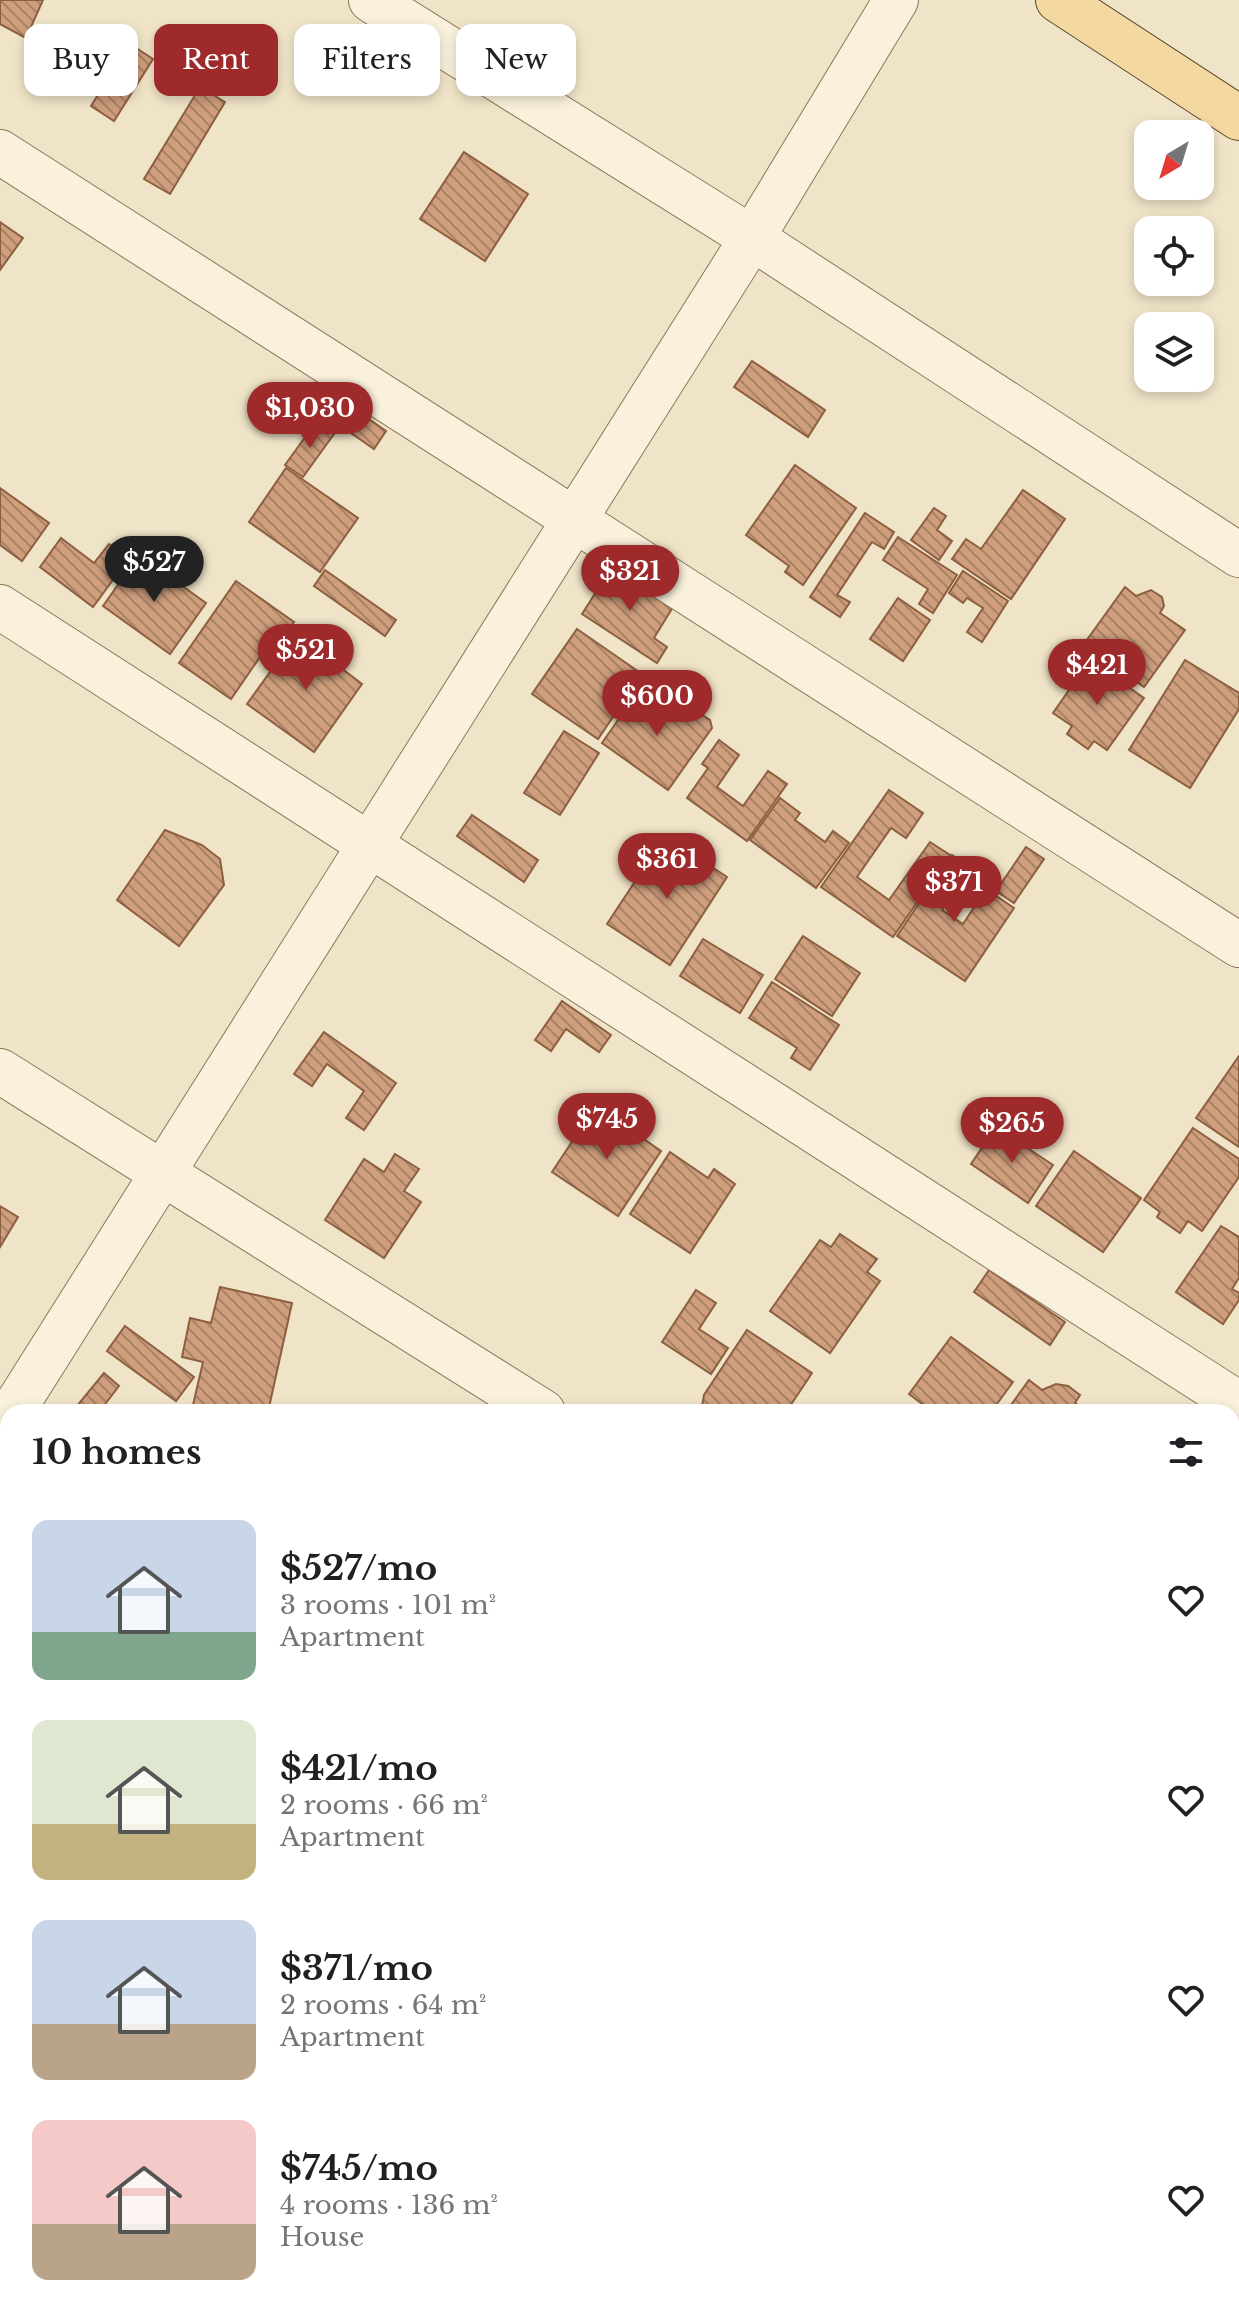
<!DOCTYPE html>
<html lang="en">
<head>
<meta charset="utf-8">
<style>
  :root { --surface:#fff; --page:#f2f2f2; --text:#202124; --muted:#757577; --accent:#9e2a2b }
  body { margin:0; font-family:"Libre Baskerville",serif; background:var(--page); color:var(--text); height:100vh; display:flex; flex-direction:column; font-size:30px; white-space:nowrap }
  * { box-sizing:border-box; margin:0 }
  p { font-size:26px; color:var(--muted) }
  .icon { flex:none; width:44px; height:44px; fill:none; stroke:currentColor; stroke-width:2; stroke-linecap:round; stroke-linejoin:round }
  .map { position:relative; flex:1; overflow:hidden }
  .panel { position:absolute; left:0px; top:1404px; width:1240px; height:914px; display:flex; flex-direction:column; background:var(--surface); border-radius:24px 24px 0 0; box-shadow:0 4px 12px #0003 }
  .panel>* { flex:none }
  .top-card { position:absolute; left:24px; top:24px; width:800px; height:72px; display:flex; gap:16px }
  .needle { width:52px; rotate:218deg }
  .buttons { position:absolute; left:1134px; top:120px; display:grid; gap:16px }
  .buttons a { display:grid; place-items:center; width:80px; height:80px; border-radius:16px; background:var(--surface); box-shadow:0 4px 12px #0003; font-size:40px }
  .price { position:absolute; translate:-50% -68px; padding:0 18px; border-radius:28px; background:var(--accent); color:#fff; font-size:26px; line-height:52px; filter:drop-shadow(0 2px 4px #0008) }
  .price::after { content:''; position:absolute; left:50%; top:48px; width:24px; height:18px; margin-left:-12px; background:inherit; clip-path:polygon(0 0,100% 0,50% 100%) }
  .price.selected { background:#222; color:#fff }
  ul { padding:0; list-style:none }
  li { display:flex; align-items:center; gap:24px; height:200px; padding:0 32px }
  li span { display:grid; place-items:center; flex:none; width:224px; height:160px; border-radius:16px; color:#555 }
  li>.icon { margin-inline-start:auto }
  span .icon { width:96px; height:96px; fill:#fffc; stroke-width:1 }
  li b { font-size:34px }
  h2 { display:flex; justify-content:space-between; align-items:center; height:96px; padding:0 32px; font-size:34px }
  .pill { padding:0 28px; border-radius:16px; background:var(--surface); box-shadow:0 4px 12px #0003; font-size:28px; line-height:72px }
  .pill.selected { background:var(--accent); color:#fff }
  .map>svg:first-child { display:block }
</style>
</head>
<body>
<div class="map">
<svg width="1239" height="2317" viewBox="0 0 1239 2317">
  <defs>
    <pattern id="building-back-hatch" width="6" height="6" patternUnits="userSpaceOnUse" patternTransform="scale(2)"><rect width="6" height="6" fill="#cf9f7d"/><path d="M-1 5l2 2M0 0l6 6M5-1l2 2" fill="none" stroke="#a98266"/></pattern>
  </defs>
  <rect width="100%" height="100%" fill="#f0e4c8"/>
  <g fill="url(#building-back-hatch)" stroke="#8d5f41" stroke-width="2">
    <path d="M0,0H43L26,38L0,24Z"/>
    <path d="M130,44L153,59L114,121L91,106Z"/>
    <path d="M200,87L225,102L170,194L144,179Z"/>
    <path d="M464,152L528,194L485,261L420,219Z"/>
    <path d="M0,222L23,238L0,270Z"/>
    <path d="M752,361L825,410L808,437L734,387Z"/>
    <path d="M340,399L386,431L374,449L328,417Z"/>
    <path d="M316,422L334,434L303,477L285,465Z"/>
    <path d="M795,465L856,508L803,585L785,572L789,566L746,535Z"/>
    <path d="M286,468L358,518L320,572L249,522Z"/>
    <path d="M0,488L49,523L22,561L0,545Z"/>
    <path d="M1023,490L1065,519L1011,599L952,559L966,539L981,549Z"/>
    <path d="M934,508L946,516L937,530L952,541L939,560L911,540Z"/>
    <path d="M865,513L894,532L884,549L872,542L837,595L850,602L840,617L810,597Z"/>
    <path d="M898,537L957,575L933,613L919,604L928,589L883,560Z"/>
    <path d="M61,538L94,563L109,544L129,558L93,607L40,567Z"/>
    <path d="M139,555L206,603L170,654L103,606Z"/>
    <path d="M612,567L673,607L654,638L667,647L657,663L582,614Z"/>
    <path d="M325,570L396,620L385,636L314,586Z"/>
    <path d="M963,571L1008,601L982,642L967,632L983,608L967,598L963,603L949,593Z"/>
    <path d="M236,581L294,622L278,645L271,641L231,699L179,663Z"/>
    <path d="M1125,587L1136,596L1151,590L1162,597L1164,606L1160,613L1185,630L1144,687L1084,644Z"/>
    <path d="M898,598L930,620L903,661L870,639Z"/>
    <path d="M577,629L642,674L598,739L532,694Z"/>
    <path d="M296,636L313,648L320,640L346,660L341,668L362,684L314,752L247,704Z"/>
    <path d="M1090,660L1144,698L1107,750L1094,741L1088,749L1067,734L1072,726L1053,713Z"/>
    <path d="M1185,660L1239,693V709L1190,788L1129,750Z"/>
    <path d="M639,690L672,713L697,712L710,720L712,728L668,790L602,743Z"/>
    <path d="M564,731L599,753L560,815L524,793Z"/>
    <path d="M719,740L739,755L717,787L743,806L768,771L787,784L747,841L687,798L708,768L702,764Z"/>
    <path d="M889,790L923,813L906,838L891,828L857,877L889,900L930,842L950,855L893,937L821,887Z"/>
    <path d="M780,798L800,813L795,820L825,842L833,831L849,843L816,888L750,840Z"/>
    <path d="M472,815L538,860L524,882L457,836Z"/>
    <path d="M165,830L202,845L220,859L224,885L179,946L117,900Z"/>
    <path d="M665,836L727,877L670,965L607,924Z"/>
    <path d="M1026,847L1044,859L1014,903L996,891Z"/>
    <path d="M952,855L970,867L942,910L963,924L986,889L1014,908L965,981L897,936Z"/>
    <path d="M803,936L860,973L832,1016L775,979Z"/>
    <path d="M703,939L763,975L740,1013L680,976Z"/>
    <path d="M772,982L839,1025L810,1070L791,1058L797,1048L749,1018Z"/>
    <path d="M562,1001L611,1035L599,1052L566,1029L551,1051L535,1040Z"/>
    <path d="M324,1032L396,1083L364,1130L346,1118L364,1091L327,1064L312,1086L294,1074Z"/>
    <path d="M1239,1056V1147L1196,1118Z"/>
    <path d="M595,1107L623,1126L625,1122L644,1134L641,1137L661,1151L618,1216L552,1172Z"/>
    <path d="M996,1127L1053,1165L1028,1203L971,1164Z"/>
    <path d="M1193,1128L1239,1159V1177L1202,1231L1188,1221L1180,1233L1157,1217L1160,1212L1144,1200Z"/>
    <path d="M1074,1151L1141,1198L1103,1252L1036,1206Z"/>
    <path d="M670,1152L708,1178L714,1169L735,1184L690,1253L630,1214Z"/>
    <path d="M395,1154L419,1169L404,1191L421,1202L384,1258L325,1220L364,1159L384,1172Z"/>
    <path d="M0,1206L18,1217L0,1247Z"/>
    <path d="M1221,1226L1239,1237V1278L1232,1289L1239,1293V1300L1223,1324L1176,1292Z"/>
    <path d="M840,1234L877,1259L867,1272L880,1281L830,1353L770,1311L820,1240L831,1247Z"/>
    <path d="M989,1270L1065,1322L1050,1345L974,1292Z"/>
    <path d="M220,1287L292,1303L268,1412H226L193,1405L203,1362L182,1357L190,1318L211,1323Z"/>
    <path d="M696,1290L716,1303L699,1329L728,1348L711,1374L662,1342Z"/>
    <path d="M125,1326L194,1377L176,1401L107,1351Z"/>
    <path d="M747,1330L812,1373L786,1412H701L704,1395Z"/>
    <path d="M951,1337L1013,1382L991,1412H933L909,1394Z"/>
    <path d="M104,1373L119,1386L99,1412H72Z"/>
    <path d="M1029,1380L1042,1390L1056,1384L1068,1386L1080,1395L1075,1403L1088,1412H1006Z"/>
    <path d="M8,1697V1749L7,1751L0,1746V1707Z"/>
    <path d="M0,1754L8,1759V1814L0,1826Z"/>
    <path d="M1232,1883L1239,1888V1902L1232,1912Z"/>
    <path d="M1239,2194V2233L1232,2243V2205Z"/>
    <path d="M1000,2310H1075L1084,2317H995Z"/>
  </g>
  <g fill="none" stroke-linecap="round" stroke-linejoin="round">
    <defs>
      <g id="minor">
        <path d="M371,0L752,238L1239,555"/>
        <path d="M0,152L1239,945"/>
        <path d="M0,607L1239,1404"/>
        <path d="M0,1071L543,1412"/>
        <path d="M12,1412L752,238L896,0"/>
        <path d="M0,1528L8,1533"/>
        <path d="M1232,1658L1239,1647"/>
        <path d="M1232,1845L1239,1850"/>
        <path d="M0,1988L8,1993"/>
        <path d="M509,2310L520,2317"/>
        <path d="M1229,2310L1239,2317"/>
        <path d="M816,2317L820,2310"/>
      </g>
      <path id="major" d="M1058,0L1239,118"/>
    </defs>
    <use href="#minor" stroke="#8d765c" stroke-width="46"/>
    <use href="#major" stroke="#5b4430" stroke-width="46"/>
    <use href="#minor" stroke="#faf1dc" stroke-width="44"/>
    <use href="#major" stroke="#f3d9a0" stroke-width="44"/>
  </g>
</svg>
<div class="buttons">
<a><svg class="needle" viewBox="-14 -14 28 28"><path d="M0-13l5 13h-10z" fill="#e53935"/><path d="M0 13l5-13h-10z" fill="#757577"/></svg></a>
<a><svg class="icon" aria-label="locate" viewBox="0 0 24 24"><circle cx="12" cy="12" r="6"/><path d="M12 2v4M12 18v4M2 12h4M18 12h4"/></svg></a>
<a><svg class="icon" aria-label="layers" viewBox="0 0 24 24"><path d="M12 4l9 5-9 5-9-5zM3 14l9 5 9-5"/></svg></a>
</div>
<b class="price" style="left:310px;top:450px">$1,030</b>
<b class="price selected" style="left:154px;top:604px">$527</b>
<b class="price" style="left:630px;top:613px">$321</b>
<b class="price" style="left:306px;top:692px">$521</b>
<b class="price" style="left:1097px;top:707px">$421</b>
<b class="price" style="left:657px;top:738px">$600</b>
<b class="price" style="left:667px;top:901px">$361</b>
<b class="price" style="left:954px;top:924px">$371</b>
<b class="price" style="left:607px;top:1161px">$745</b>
<b class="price" style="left:1012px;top:1165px">$265</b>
<div class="top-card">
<a class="pill">Buy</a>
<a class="pill selected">Rent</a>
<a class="pill">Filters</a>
<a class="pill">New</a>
</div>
<section class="panel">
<h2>10 homes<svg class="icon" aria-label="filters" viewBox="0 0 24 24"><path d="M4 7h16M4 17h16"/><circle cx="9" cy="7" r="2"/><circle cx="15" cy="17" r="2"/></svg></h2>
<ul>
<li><span style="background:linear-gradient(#c9d6e8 70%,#7fa58c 0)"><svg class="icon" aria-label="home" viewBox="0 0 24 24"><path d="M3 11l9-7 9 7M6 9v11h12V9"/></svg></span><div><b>$527/mo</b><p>3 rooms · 101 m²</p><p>Apartment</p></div><svg class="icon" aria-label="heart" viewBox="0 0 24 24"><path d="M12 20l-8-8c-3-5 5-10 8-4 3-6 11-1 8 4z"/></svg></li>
<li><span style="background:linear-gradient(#dfe7d0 65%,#c2b280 0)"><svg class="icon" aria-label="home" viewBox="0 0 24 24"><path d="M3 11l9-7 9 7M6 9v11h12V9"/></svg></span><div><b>$421/mo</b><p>2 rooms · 66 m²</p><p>Apartment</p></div><svg class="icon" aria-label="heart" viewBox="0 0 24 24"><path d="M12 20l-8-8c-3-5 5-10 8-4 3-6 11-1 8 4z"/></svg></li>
<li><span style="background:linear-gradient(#c9d6e8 65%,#b9a48a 0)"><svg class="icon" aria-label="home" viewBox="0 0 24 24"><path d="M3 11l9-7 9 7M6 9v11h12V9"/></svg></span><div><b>$371/mo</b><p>2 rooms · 64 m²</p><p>Apartment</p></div><svg class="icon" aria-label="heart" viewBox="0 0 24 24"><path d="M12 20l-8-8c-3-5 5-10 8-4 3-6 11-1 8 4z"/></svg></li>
<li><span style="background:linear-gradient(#f6c9c9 65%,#b9a48a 0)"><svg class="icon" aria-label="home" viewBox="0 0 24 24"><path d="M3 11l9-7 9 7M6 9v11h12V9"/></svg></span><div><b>$745/mo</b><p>4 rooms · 136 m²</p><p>House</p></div><svg class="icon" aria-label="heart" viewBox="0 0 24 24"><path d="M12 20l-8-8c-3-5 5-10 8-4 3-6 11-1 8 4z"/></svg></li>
</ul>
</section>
</div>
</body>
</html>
